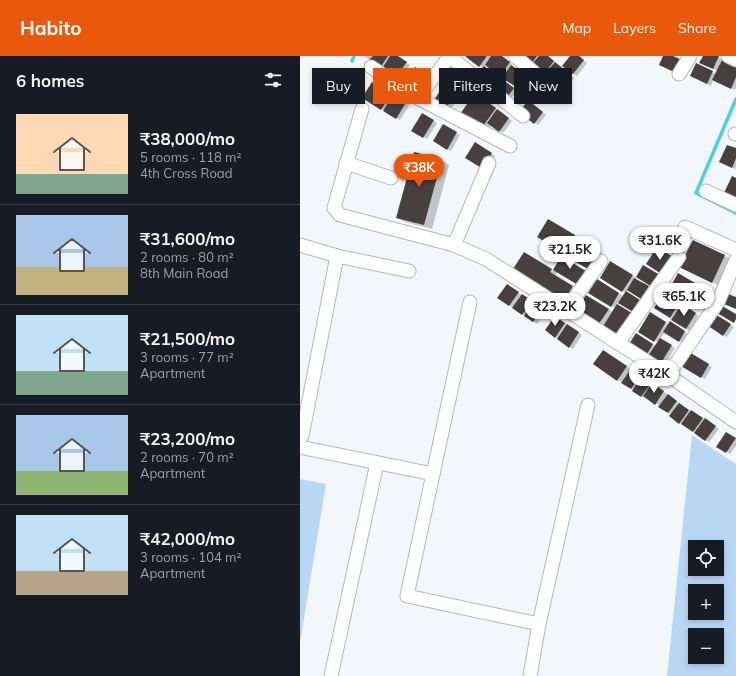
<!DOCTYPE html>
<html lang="en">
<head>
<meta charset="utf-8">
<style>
  :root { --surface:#171b24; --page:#20242c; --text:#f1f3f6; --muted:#9ea1a6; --line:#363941; --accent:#ea580c }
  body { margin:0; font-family:Mulish,sans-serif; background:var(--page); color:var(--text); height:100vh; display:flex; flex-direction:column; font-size:15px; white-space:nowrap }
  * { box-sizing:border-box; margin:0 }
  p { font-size:13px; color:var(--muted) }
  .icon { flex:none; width:22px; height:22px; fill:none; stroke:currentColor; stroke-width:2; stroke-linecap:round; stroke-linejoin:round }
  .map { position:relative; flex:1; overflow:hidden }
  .panel { display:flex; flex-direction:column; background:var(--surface); width:300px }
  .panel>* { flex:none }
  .hud { position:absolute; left:12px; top:12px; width:364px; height:36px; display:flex; gap:8px }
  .controls { position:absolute; left:388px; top:484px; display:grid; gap:8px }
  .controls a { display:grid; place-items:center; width:36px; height:36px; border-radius:0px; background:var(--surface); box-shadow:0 2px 6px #0003; font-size:20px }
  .price { position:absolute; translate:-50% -34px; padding:0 9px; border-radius:14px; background:#fff; color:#222; font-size:13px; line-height:26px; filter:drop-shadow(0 1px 2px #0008) }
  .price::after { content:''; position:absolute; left:50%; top:24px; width:12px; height:9px; margin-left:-6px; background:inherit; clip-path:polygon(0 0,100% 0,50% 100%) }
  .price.current { background:var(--accent); color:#fff }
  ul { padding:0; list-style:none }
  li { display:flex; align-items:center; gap:12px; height:100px; padding:0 16px }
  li+li { border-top:1px solid var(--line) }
  li span { display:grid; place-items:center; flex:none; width:112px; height:80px; border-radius:0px; color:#555 }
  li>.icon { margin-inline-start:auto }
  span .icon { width:48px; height:48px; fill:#fffc; stroke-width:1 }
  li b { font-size:17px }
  h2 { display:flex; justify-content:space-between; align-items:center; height:48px; padding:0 16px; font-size:17px }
  .chip { padding:0 14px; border-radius:0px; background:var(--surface); box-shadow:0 2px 6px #0003; font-size:14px; line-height:36px }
  .chip.current { background:var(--accent); color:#fff }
  header { display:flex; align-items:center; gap:24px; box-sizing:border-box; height:56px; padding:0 20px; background:var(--accent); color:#fff }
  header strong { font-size:19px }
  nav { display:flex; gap:22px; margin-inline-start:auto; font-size:14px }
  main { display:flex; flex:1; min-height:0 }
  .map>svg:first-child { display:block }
</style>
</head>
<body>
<header>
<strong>Habito</strong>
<nav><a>Map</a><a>Layers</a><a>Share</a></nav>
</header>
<main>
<section class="panel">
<h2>6 homes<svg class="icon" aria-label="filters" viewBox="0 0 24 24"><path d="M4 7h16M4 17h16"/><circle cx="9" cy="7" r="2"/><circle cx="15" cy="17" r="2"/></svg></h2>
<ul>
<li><span style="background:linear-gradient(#ffd9b3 75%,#7fa58c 0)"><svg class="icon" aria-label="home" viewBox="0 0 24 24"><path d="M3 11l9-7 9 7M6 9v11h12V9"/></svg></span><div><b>₹38,000/mo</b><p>5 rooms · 118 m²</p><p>4th Cross Road</p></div></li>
<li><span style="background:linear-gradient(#a9c7e8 65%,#c2b280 0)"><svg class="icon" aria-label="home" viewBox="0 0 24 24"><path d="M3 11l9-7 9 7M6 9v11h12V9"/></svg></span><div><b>₹31,600/mo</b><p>2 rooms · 80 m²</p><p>8th Main Road</p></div></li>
<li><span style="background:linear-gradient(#bfe0f5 70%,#7fa58c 0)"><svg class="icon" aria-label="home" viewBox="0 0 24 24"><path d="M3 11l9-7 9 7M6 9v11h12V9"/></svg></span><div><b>₹21,500/mo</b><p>3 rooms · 77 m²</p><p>Apartment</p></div></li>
<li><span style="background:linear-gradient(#a9c7e8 70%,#8fb573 0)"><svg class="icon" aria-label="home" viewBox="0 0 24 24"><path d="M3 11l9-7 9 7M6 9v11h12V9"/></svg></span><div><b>₹23,200/mo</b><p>2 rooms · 70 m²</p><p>Apartment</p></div></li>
<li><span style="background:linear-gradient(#bfe0f5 70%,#b9a48a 0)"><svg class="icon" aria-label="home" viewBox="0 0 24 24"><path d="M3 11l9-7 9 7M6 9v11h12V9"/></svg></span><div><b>₹42,000/mo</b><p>3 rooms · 104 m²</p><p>Apartment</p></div></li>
</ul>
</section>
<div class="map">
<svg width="436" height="620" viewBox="0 0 436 620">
  <rect width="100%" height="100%" fill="#f3f7fb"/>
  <g fill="#b9d7f5" fill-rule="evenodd">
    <path d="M392,379L436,408V620H367ZM395,491H417V513H395ZM395,535H417V557H395ZM395,579H417V601H395Z"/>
    <path d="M0,423L26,428L0,587Z"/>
  </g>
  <g fill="#0003">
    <path d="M64,0H97L110,9L99,25Z"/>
    <path d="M168,0H201L213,9L212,11L228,22L220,33L186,8L184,11L217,35L210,44L192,32L183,12Z"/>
    <path d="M223,0H248L257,8H256L274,22L263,34L245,20Z"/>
    <path d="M271,0H279L287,7L277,20L273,17Z"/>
    <path d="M404,0H417L422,3L421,5L436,12V31L435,34L413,24L411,30L395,22L412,16L416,18L418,15L404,9Z"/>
    <path d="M156,19L168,28L150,54L146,52Z"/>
    <path d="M72,27L93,40L94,39L110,48L100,64L63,41Z"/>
    <path d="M181,42L212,65L203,77L192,69L188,75L182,72Z"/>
    <path d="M232,48L246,59L238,69L235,67Z"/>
    <path d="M123,58L137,67L127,83L113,74Z"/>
    <path d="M144,69L160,79L151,95L134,85Z"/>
    <path d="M175,87L195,100L187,114Z"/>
    <path d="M436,94V113L424,108Z"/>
    <path d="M142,104L149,109L132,173L105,166L98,162Z"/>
    <path d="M249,164L281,183L280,184L304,199L294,216L238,180Z"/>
    <path d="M393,185L431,203L418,229L386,214Z"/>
    <path d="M224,197L253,215L261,201L258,216L255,220L276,233L267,248L242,230Z"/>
    <path d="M310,207L336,222L335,223L352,233L345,244L328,234L326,237L343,247L337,257L319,246L317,249L321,282L277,255L286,240L313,256L315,252L290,237L297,225L323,240L326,237L301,221Z"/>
    <path d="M379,218L413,239L407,248L373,227Z"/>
    <path d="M370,230L388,240L382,249L399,260L390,275L355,252L361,242L380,253L382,250L364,239Z"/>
    <path d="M211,232L246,255L237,268L199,242Z"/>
    <path d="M350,258L369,269L370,267L388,278L383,287L365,276L360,283L375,292L365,309L331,287L336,278L356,290L358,286L339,275Z"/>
    <path d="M419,261L434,271L427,281L409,269Z"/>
    <path d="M259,263L282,279L273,293L246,274Z"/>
    <path d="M307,297L330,313V314L355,329L391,356L395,357L405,364L409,365L419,373L409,386L384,368L380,367L372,359L360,350L346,341L345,342L318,324Z"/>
    <path d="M390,297L412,311L405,323L382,310Z"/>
    <path d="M426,377L436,383V390L430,398L418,390Z"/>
  </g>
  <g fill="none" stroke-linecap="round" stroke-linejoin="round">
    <g stroke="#4ad1dd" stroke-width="3.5">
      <path d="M52,5L54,0"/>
      <path d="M436,43L396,137L436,157"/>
    </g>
  </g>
  <g fill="#464140">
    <path d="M73,0H88L80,12L69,4Z"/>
    <path d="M90,0H98L107,6L94,23L81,14Z"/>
    <path d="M166,0H187L179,11L166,1Z"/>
    <path d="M191,0H202L210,6L200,20L185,9Z"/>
    <path d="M221,0H237L231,8Z"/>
    <path d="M239,0H248L254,5L243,19L231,9Z"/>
    <path d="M270,0H279L284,4L273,18L262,10Z"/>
    <path d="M363,0H373L380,3L374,16L359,9Z"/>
    <path d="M403,0H419L413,13L399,7Z"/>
    <path d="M422,4L436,10V21L431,33L412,24Z"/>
    <path d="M255,6L271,19L259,33L243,20Z"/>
    <path d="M396,7L413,15L407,28L390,20Z"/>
    <path d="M211,9L225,19L216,31L202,22Z"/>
    <path d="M184,10L198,20L191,30L176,20Z"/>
    <path d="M115,11L129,21L118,36L104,26Z"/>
    <path d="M152,16L165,25L146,52L134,44L144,29L143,28Z"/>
    <path d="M199,21L214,32L206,43L191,33Z"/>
    <path d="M72,26L91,38L81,54L62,42Z"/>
    <path d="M94,37L107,45L96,63L83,55Z"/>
    <path d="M175,37L196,52L181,73L160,58Z"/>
    <path d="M228,44L243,56L234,68L219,56Z"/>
    <path d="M197,53L209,62L199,76L187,67Z"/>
    <path d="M122,57L134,64L123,82L111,75Z"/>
    <path d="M143,68L157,76L147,94L133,85Z"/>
    <path d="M175,86L192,97L183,113L165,102Z"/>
    <path d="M427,89L436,92V102L432,112L419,106Z"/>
    <path d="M114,96L142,103L124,169L96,162Z"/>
    <path d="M432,120L436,122V145L423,139Z"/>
    <path d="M248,163L275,179L264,197L237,181Z"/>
    <path d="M277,181L299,195L288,213L265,200Z"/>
    <path d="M393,184L425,199L412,227L379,211Z"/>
    <path d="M357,191L373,201L363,219L346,208Z"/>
    <path d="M224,196L252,213L250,216L273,230L263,246L240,232L241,230L213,213Z"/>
    <path d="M261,200L286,215L278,229L253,214Z"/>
    <path d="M310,205L333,219L322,236L300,222Z"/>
    <path d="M343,209L360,219L352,231L336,221Z"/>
    <path d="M378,217L395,227L388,238L372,228Z"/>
    <path d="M334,222L349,230L341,243L327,234Z"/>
    <path d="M297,223L319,237L311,251L288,237Z"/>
    <path d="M207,228L219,236L209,250L197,242Z"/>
    <path d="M370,228L385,238L378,249L363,240Z"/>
    <path d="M397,228L410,236L403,247L390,239Z"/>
    <path d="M326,235L340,244L333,256L318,247Z"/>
    <path d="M222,238L232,245L222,259L212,252Z"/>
    <path d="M428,238L436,241V253L424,248Z"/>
    <path d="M286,239L309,253L298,269L275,255Z"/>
    <path d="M361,241L377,250L370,262L354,252Z"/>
    <path d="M234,246L243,252L233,266L224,260Z"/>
    <path d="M317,248L332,257L317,281L302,272Z"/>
    <path d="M382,248L396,257L386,273L371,264Z"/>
    <path d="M422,250L436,258V263L434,267L417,257Z"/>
    <path d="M350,256L366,266L354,286L338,276Z"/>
    <path d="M415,258L431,268L423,280L407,269Z"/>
    <path d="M255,260L265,267L255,282L245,274Z"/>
    <path d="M370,265L385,275L379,286L363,276Z"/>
    <path d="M267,268L279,276L269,292L257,283Z"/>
    <path d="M336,277L353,288L347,298L329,288Z"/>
    <path d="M360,282L372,289L361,307L348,300Z"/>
    <path d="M303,294L327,310L317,325L293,308Z"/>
    <path d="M389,296L409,308L401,322L381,310Z"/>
    <path d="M331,313L340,320L331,333L321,327Z"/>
    <path d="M342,320L352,326L341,341L332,335Z"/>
    <path d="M352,327L364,335L355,349L343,340Z"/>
    <path d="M368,338L377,345L368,357L358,351Z"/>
    <path d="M379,347L389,354L379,368L369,360Z"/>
    <path d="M391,354L403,362L393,376L381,368Z"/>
    <path d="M405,362L416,370L405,385L394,377Z"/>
    <path d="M426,376L436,382L426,397L416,391Z"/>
  </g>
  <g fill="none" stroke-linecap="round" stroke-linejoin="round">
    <defs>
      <g id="minor">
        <path d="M149,0L223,60"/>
        <path d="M215,0L245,26"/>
        <path d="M428,0L436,4"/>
        <path d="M71,11L118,42L210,90"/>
        <path d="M379,18L390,0"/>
        <path d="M118,42L150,0"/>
        <path d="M62,53L34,152L40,159L154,189L186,203L318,287L379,201"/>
        <path d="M435,78H436"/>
        <path d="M46,107L91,122"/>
        <path d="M406,135L436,149"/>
        <path d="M385,171L436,194"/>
        <path d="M0,189L37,200L109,215"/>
        <path d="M154,189L189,107"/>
        <path d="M436,204L418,246L368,319L436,366"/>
        <path d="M266,254L301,205"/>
        <path d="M318,287L368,319"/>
        <path d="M0,382L2,380L37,200"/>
        <path d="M0,391L133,418L170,246"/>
        <path d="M133,418L107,540L239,568L288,349"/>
        <path d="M31,620L77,407"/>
        <path d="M230,620L239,568"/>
      </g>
    </defs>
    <use href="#minor" stroke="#b4b8bc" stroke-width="15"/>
    <use href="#minor" stroke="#fff" stroke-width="13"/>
  </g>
</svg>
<div class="controls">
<a><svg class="icon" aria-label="locate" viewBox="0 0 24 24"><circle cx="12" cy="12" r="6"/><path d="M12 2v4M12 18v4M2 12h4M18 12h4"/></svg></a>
<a>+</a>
<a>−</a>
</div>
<b class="price current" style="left:119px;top:132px">₹38K</b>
<b class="price" style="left:360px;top:205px">₹31.6K</b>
<b class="price" style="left:270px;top:214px">₹21.5K</b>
<b class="price" style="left:384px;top:261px">₹65.1K</b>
<b class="price" style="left:255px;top:271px">₹23.2K</b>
<b class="price" style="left:354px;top:338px">₹42K</b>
<div class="hud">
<a class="chip">Buy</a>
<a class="chip current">Rent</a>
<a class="chip">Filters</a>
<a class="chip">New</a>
</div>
</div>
</main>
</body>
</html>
